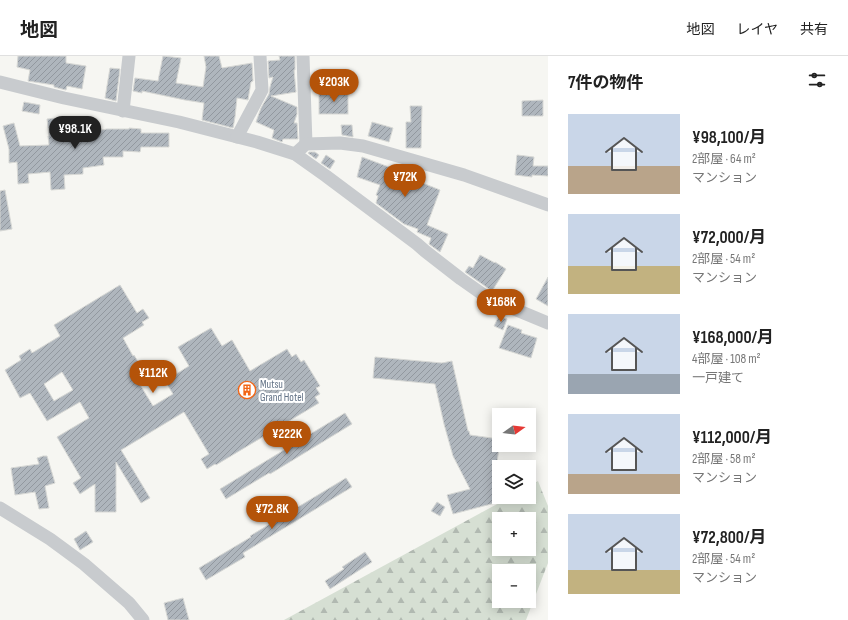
<!DOCTYPE html>
<html lang="ja">
<head>
<meta charset="utf-8">
<style>
  :root { --surface:#fff; --page:#f6f6f6; --text:#222; --muted:#767676; --line:#e0e0e0; --accent:#b45309 }
  body { margin:0; font-family:"Sofia Sans Condensed","Noto Sans JP",sans-serif; background:var(--page); color:var(--text); height:100vh; display:flex; flex-direction:column; font-size:15px; white-space:nowrap }
  * { box-sizing:border-box; margin:0 }
  p { font-size:13px; color:var(--muted) }
  .icon { flex:none; width:22px; height:22px; fill:none; stroke:currentColor; stroke-width:2; stroke-linecap:round; stroke-linejoin:round }
  .map { position:relative; flex:1; overflow:hidden }
  .panel { display:flex; flex-direction:column; background:var(--surface); width:300px }
  .panel>* { flex:none }
  .needle { width:26px; rotate:75deg }
  .buttons { position:absolute; left:492px; top:352px; display:grid; gap:8px }
  .buttons a { display:grid; place-items:center; width:44px; height:44px; border-radius:0px; background:var(--surface); box-shadow:0 2px 10px #0003; font-size:20px }
  .price { position:absolute; translate:-50% -34px; padding:0 9px; border-radius:14px; background:var(--accent); color:#fff; font-size:13px; line-height:26px; filter:drop-shadow(0 1px 2px #0008) }
  .price::after { content:''; position:absolute; left:50%; top:24px; width:12px; height:9px; margin-left:-6px; background:inherit; clip-path:polygon(0 0,100% 0,50% 100%) }
  .price.active { background:#222; color:#fff }
  ul { padding:0; list-style:none }
  li { display:flex; align-items:center; gap:12px; height:100px; padding:0 20px }
  li span { display:grid; place-items:center; flex:none; width:112px; height:80px; border-radius:0px; color:#555 }
  li>.icon { margin-inline-start:auto }
  span .icon { width:48px; height:48px; fill:#fffc; stroke-width:1 }
  li b { font-size:17px }
  h2 { display:flex; justify-content:space-between; align-items:center; height:48px; padding:0 20px; font-size:17px }
  header { display:flex; align-items:center; gap:24px; box-sizing:border-box; height:56px; padding:0 20px; background:var(--surface); border-bottom:1px solid var(--line) }
  header strong { font-size:19px }
  nav { display:flex; gap:22px; margin-inline-start:auto; font-size:14px }
  main { display:flex; flex:1; min-height:0 }
  .map>svg:first-child { display:block }
</style>
</head>
<body>
<header>
<strong>地図</strong>
<nav><a>地図</a><a>レイヤ</a><a>共有</a></nav>
</header>
<main>
<div class="map">
<svg width="548" height="564" viewBox="0 0 548 564">
  <defs>
    <pattern id="forest-firs" width="22" height="20" patternUnits="userSpaceOnUse"><rect width="22" height="20" fill="#d6dfd3"/><path d="M5 1l3.5 6h-7zM16 11l3.5 6h-7z" fill="#b1b9b1"/></pattern>
    <pattern id="building-hatch" width="6" height="6" patternUnits="userSpaceOnUse"><rect width="6" height="6" fill="#afb6bd"/><path d="M-1 1l2-2M0 6l6-6M5 7l2-2" fill="none" stroke="#92989f"/></pattern>
  </defs>
  <rect width="100%" height="100%" fill="#f6f6f2"/>
  <path fill="url(#forest-firs)" fill-rule="evenodd" d="M538,425L548,450V507L526,564H284L510,441H529V430ZM499,463H529V493H499ZM499,515H529V545H499Z"/>
  <g fill="url(#building-hatch)" stroke="#d7d8d5" fill-rule="evenodd">
    <path d="M18,0H66V7L86,10L82,33L67,30L66,34L54,31V29L28,25L30,14L17,11Z"/>
    <path d="M163,0L181,2L176,27L203,31L206,11L204,0H219L222,12L252,7L253,25L251,26L248,44L237,42L235,61L233,72L202,64L204,47L185,44L142,35V37L133,35L135,22L158,25Z"/>
    <path d="M279,0H295V14H294L296,36L271,40L297,51V58L294,67H297L298,83H283L282,86L272,82L274,74L256,66L261,52L269,38L270,31L273,21L269,22L268,5L280,4Z"/>
    <path d="M110,12L120,13L116,45L105,42Z"/>
    <rect x="319" y="36" width="29" height="22"/>
    <path d="M543,44V60H522V45Z"/>
    <path d="M24,46L40,49L39,58L22,55Z"/>
    <path d="M410,50H422L421,92H406V66H411Z"/>
    <path d="M60,62L61,72L90,71V76L107,73H129V72L141,73V77H169V91H141L140,96L123,95V101H103L104,109L83,112V118L64,119L65,133L51,134L50,116L28,118L29,127L18,128L17,106L9,107V93L3,70L14,67L20,90L49,89L48,80H49L47,63Z"/>
    <path d="M372,66L393,72L389,86L368,80Z"/>
    <path d="M341,69H352L353,81L342,79Z"/>
    <path d="M309,96H315L319,99L316,103L308,97Z"/>
    <path d="M326,99L335,105L330,113L321,107Z"/>
    <path d="M517,99L534,101L533,110H548V120L532,119V121L515,119Z"/>
    <path d="M362,101L405,117L407,113L422,118L420,126L440,134L427,169L448,178L440,196L429,188L431,182L417,176L418,173L404,168L376,147L378,140L376,139L380,129L357,121Z"/>
    <path d="M5,134L12,173L0,175V135Z"/>
    <path d="M480,199L495,207V206L506,213L492,235L465,216L469,210L473,212Z"/>
    <path d="M548,221V250L536,243Z"/>
    <path d="M120,229L137,257L143,253L149,262L142,266L144,269L123,282L133,300L134,299L140,309L131,314L153,350L173,338L165,325L189,310L178,291L211,272L222,290L232,284L250,315L287,293L292,301L296,298L301,306L304,304L320,330L316,332L320,338L315,341L319,347L216,409L215,408L207,413L201,403L209,398L184,356L121,394L150,442L141,447L116,406V456H95V428L80,438L73,427L81,422L57,381L89,362L80,346L47,365L30,337L20,342L5,314L21,304L19,300L30,293L32,297L60,280L54,269ZM62,316L73,334L54,345L44,328Z"/>
    <path d="M499,260L507,263L503,274L494,270Z"/>
    <path d="M508,269L522,274L521,277L537,282L531,302L499,292Z"/>
    <path d="M375,301L442,307L452,305L468,375H469L470,379L499,383V392L494,429L499,446L453,458L447,439L470,433L453,400L444,368L435,328L373,322Z"/>
    <path d="M345,357L352,368L270,418L269,417L226,443L220,433Z"/>
    <path d="M43,400H47L55,427L45,430L49,452L39,453L35,436L15,439L11,412L39,408L37,402Z"/>
    <path d="M346,422L352,431L243,497L245,501L206,524L199,512L251,481L250,480Z"/>
    <path d="M437,446L445,451L440,460L431,455Z"/>
    <path d="M86,475L93,486L80,494L74,483Z"/>
    <path d="M365,496L372,506L330,533L325,525L344,513L342,511Z"/>
    <path d="M183,542L189,564H168L164,547Z"/>
  </g>
  <g fill="none" stroke-linecap="round" stroke-linejoin="round">
    <g stroke="#c8cbce" stroke-width="13">
      <path d="M303,0L306,88"/>
      <path d="M0,26L64,42L179,66L257,86L295,98L326,120L417,188L425,195L461,223L488,242L548,267"/>
      <path d="M123,55L129,0"/>
      <path d="M237,81L262,34L260,0"/>
      <path d="M295,98L306,88L340,87L363,90L464,119L548,149"/>
      <path d="M0,452L50,483L84,508L129,547L143,564"/>
    </g>
  </g>
  <defs>
    <symbol id="building-ring" viewBox="-11 -11 22 22"><circle r="9.5" fill="#fff" stroke="#f26617" stroke-width="1.5"/><path d="M-4-6H4V6H1V3H-1V6H-4ZM-2.5-4.3h1.7v1.8h-1.7ZM.8-4.3h1.7v1.8H.8ZM-2.5-1h1.7V.8h-1.7ZM.8-1h1.7V.8H.8Z" fill="#f26617"/></symbol>
  </defs>
  <g fill-rule="evenodd">
    <use href="#building-ring" x="237" y="324" width="20" height="20"/>
  </g>
  <g text-anchor="middle" dominant-baseline="central" stroke-width="4" stroke-linejoin="round" paint-order="stroke">
    <g font-size="11" fill="#627286" stroke="#fff" text-anchor="start">
      <text x="260" y="328">Mutsu<tspan x="260" dy="13">Grand Hotel</tspan></text>
    </g>
  </g>
</svg>
<div class="buttons">
<a><svg class="needle" viewBox="-14 -14 28 28"><path d="M0-13l5 13h-10z" fill="#e53935"/><path d="M0 13l5-13h-10z" fill="#767676"/></svg></a>
<a><svg class="icon" aria-label="layers" viewBox="0 0 24 24"><path d="M12 4l9 5-9 5-9-5zM3 14l9 5 9-5"/></svg></a>
<a>+</a>
<a>−</a>
</div>
<b class="price" style="left:334px;top:47px">¥203K</b>
<b class="price active" style="left:75px;top:94px">¥98.1K</b>
<b class="price" style="left:405px;top:142px">¥72K</b>
<b class="price" style="left:501px;top:267px">¥168K</b>
<b class="price" style="left:153px;top:338px">¥112K</b>
<b class="price" style="left:287px;top:399px">¥222K</b>
<b class="price" style="left:272px;top:474px">¥72.8K</b>
</div>
<section class="panel">
<h2>7件の物件<svg class="icon" aria-label="filters" viewBox="0 0 24 24"><path d="M4 7h16M4 17h16"/><circle cx="9" cy="7" r="2"/><circle cx="15" cy="17" r="2"/></svg></h2>
<ul>
<li><span style="background:linear-gradient(#c9d6e8 65%,#b9a48a 0)"><svg class="icon" aria-label="home" viewBox="0 0 24 24"><path d="M3 11l9-7 9 7M6 9v11h12V9"/></svg></span><div><b>¥98,100/月</b><p>2部屋 · 64 m²</p><p>マンション</p></div></li>
<li><span style="background:linear-gradient(#c9d6e8 65%,#c2b280 0)"><svg class="icon" aria-label="home" viewBox="0 0 24 24"><path d="M3 11l9-7 9 7M6 9v11h12V9"/></svg></span><div><b>¥72,000/月</b><p>2部屋 · 54 m²</p><p>マンション</p></div></li>
<li><span style="background:linear-gradient(#c9d6e8 75%,#9aa5b1 0)"><svg class="icon" aria-label="home" viewBox="0 0 24 24"><path d="M3 11l9-7 9 7M6 9v11h12V9"/></svg></span><div><b>¥168,000/月</b><p>4部屋 · 108 m²</p><p>一戸建て</p></div></li>
<li><span style="background:linear-gradient(#c9d6e8 75%,#b9a48a 0)"><svg class="icon" aria-label="home" viewBox="0 0 24 24"><path d="M3 11l9-7 9 7M6 9v11h12V9"/></svg></span><div><b>¥112,000/月</b><p>2部屋 · 58 m²</p><p>マンション</p></div></li>
<li><span style="background:linear-gradient(#c9d6e8 70%,#c2b280 0)"><svg class="icon" aria-label="home" viewBox="0 0 24 24"><path d="M3 11l9-7 9 7M6 9v11h12V9"/></svg></span><div><b>¥72,800/月</b><p>2部屋 · 54 m²</p><p>マンション</p></div></li>
</ul>
</section>
</main>
</body>
</html>
